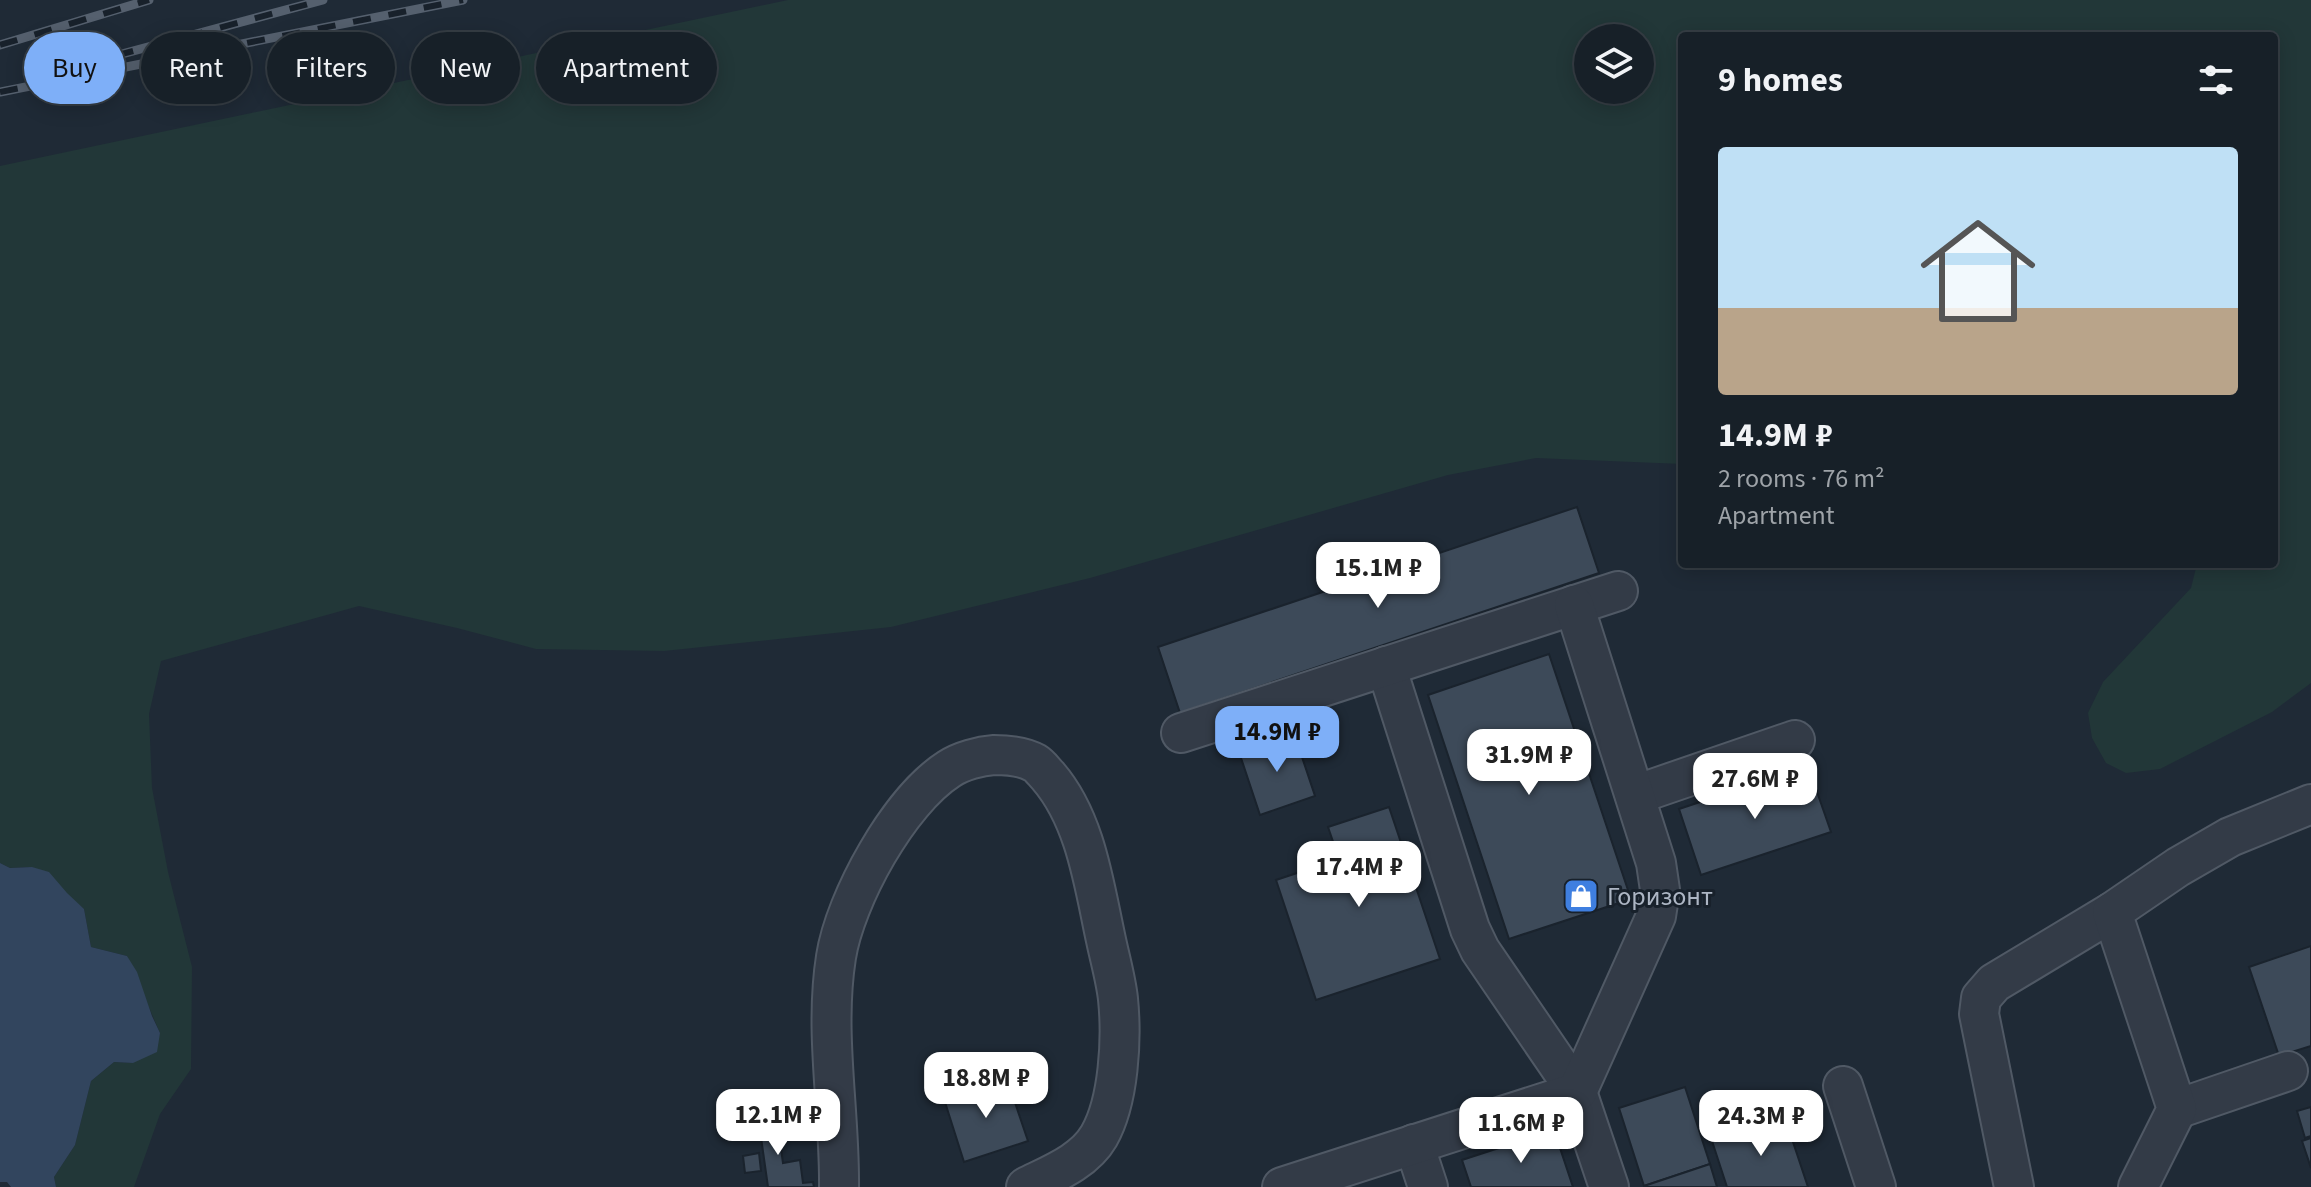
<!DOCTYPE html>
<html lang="en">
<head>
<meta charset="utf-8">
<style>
  :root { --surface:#172028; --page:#242d34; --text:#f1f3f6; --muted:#9ea3a8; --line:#363e45; --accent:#7eaff8 }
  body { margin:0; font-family:"Source Sans 3",sans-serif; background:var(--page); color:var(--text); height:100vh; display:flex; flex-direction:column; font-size:30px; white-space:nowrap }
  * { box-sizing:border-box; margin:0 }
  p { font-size:26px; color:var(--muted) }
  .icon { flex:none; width:44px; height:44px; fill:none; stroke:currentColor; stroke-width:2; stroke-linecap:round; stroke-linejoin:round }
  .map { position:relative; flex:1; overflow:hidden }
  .side { position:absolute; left:1678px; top:32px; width:600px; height:536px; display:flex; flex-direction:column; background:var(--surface); border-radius:8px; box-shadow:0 4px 20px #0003,0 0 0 2px var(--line) }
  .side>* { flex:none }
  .guide { position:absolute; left:24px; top:32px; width:760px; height:72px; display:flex; gap:16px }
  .controls { position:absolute; left:1574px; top:24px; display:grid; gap:16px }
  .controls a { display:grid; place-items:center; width:80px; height:80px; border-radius:50%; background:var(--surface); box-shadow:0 4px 20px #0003,0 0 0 2px var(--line); font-size:40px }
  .price { position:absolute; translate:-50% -68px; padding:0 18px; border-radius:16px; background:#fff; color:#222; font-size:26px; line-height:52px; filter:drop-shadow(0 2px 4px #0008) }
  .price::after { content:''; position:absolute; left:50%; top:48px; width:24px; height:18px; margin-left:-12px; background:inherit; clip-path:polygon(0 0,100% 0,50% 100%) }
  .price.active { background:var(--accent); color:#111 }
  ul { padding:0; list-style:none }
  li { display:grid; align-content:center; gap:16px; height:424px; padding:0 40px }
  li span { display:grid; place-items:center; height:248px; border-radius:8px; color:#555 }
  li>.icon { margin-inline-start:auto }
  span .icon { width:144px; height:144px; fill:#fffc; stroke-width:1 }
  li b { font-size:34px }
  h2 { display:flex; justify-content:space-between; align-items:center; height:96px; padding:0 40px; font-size:34px }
  .tag { padding:0 28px; border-radius:36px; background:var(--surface); box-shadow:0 4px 20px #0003,0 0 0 2px var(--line); font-size:28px; line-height:72px }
  .tag.active { background:var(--accent); color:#111 }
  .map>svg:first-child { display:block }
</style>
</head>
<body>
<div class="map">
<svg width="2311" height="1187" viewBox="0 0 2311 1187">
  <rect width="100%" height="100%" fill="#1f2a36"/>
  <path fill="#223738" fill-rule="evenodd" d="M788,0H2311V683L2272,712L2160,769L2126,773L2106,763L2092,738L2088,713L2103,682L2191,588L2197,564H2274V36H1682V464L1536,458L1448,475L1090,578L891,627L664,651L536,649L457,628L359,606L161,661L149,714L152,788L168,872L192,967L191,1069L160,1114L134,1187H56L54,1177L75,1145L91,1081L114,1062L133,1063L160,1033L127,956L91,947L84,909L32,867L10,868L0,863V166ZM1588,38H1640V90H1588Z"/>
  <path fill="#32455e" d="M0,863L10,868L32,867L49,872L67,893L84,909L91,947L127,956L137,972L152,1016L160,1033L157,1052L133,1063L114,1062L91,1081L75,1145L54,1177L56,1187H11L7,1182H0Z"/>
  <g fill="#3d4a59" stroke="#1a232d" stroke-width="2">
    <path d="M1577,507L1599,573L1180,713L1158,647Z"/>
    <path d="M1549,654L1631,899L1509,939L1428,695Z"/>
    <path d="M1294,733L1315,796L1260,815L1239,752Z"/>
    <path d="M1808,766L1831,832L1701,875L1679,809Z"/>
    <path d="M1389,807L1440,959L1316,1000L1276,880L1339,859L1328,827Z"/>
    <path d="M2311,946V1046L2279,1056L2249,967Z"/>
    <path d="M1007,1079L1028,1141L964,1162L944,1099Z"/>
    <path d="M1685,1087L1710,1164L1644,1186L1619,1108Z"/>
    <path d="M2311,1107V1136L2305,1138L2297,1111Z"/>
    <path d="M776,1113L783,1163L800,1160L803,1183L813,1182L814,1187H768L758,1116Z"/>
    <path d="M1785,1118L1808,1187H1727L1712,1141Z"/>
    <path d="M1554,1130L1573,1187H1471L1462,1160Z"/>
    <path d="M2311,1138V1168L2302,1141Z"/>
    <path d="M759,1153L761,1171L745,1173L743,1156Z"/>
    <path d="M1710,1164L1717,1187H1644V1186Z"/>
  </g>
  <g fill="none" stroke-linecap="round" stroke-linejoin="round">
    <defs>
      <g id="minor">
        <path d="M1386,666L1470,929L1480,950L1577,1092L1609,1187"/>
        <path d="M1181,733L1618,591"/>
        <path d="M1635,795L1795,740"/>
        <path d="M1843,1086L1876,1187"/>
        <path d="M2177,1109L2288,1071"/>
        <path d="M1414,1144L1428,1187"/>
        <path d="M839,1187C840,1111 824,1033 836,957C845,899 899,801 949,769C961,761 980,756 994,755C1008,755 1023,756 1035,763C1040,766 1044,772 1048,776C1086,820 1094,885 1106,940C1110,959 1116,980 1118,999C1122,1039 1119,1101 1099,1136C1084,1162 1052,1174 1026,1187"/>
        <path d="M1282,1187L1577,1092L1656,916L1660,890L1656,863L1574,605"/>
        <path d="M2014,1187L1979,1014L1981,998L1994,983L2112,912"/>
        <path d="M2138,1187L2177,1109L2112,912L2178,867L2230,837L2311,804"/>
      </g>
    </defs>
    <use href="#minor" stroke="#505965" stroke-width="42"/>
    <use href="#minor" stroke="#333b47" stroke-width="38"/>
    <defs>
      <g id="rail">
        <path d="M0,45L149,0"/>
        <path d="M81,65L323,0"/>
        <path d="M0,92L463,0"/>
      </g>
    </defs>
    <use href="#rail" stroke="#55606e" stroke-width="9"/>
    <use href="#rail" stroke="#18212b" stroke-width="6" stroke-dasharray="18" stroke-linecap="butt"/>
  </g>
  <defs>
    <symbol id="shop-square" viewBox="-11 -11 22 22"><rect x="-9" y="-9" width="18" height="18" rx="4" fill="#3f7fe0" stroke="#18212b"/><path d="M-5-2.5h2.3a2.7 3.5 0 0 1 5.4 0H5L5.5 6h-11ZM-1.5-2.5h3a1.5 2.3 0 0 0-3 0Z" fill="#fff"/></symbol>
  </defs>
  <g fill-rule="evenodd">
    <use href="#shop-square" x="1561" y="876" width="40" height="40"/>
  </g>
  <g text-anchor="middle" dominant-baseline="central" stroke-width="6" stroke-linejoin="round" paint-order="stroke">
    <g font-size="26" fill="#adb6c4" stroke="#18212b" text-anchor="start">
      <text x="1607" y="896">Горизонт</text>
    </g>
  </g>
</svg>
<div class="controls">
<a><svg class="icon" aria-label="layers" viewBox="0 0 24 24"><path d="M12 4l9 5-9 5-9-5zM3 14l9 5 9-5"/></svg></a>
</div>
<b class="price" style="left:1378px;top:610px">15.1M ₽</b>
<b class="price active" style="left:1277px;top:774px">14.9M ₽</b>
<b class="price" style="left:1529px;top:797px">31.9M ₽</b>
<b class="price" style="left:1755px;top:821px">27.6M ₽</b>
<b class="price" style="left:1359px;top:909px">17.4M ₽</b>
<b class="price" style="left:986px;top:1120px">18.8M ₽</b>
<b class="price" style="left:778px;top:1157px">12.1M ₽</b>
<b class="price" style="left:1761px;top:1158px">24.3M ₽</b>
<b class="price" style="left:1521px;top:1165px">11.6M ₽</b>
<div class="guide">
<a class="tag active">Buy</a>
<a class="tag">Rent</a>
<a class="tag">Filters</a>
<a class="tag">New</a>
<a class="tag">Apartment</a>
</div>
<section class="side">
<h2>9 homes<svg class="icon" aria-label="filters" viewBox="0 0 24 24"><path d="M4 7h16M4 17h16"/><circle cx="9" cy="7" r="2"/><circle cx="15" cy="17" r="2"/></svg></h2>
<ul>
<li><span style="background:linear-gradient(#bfe0f5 65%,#b9a48a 0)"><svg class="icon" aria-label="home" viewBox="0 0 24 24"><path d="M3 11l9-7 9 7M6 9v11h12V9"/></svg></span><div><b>14.9M ₽</b><p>2 rooms · 76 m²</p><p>Apartment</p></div></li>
</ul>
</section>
</div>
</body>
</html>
